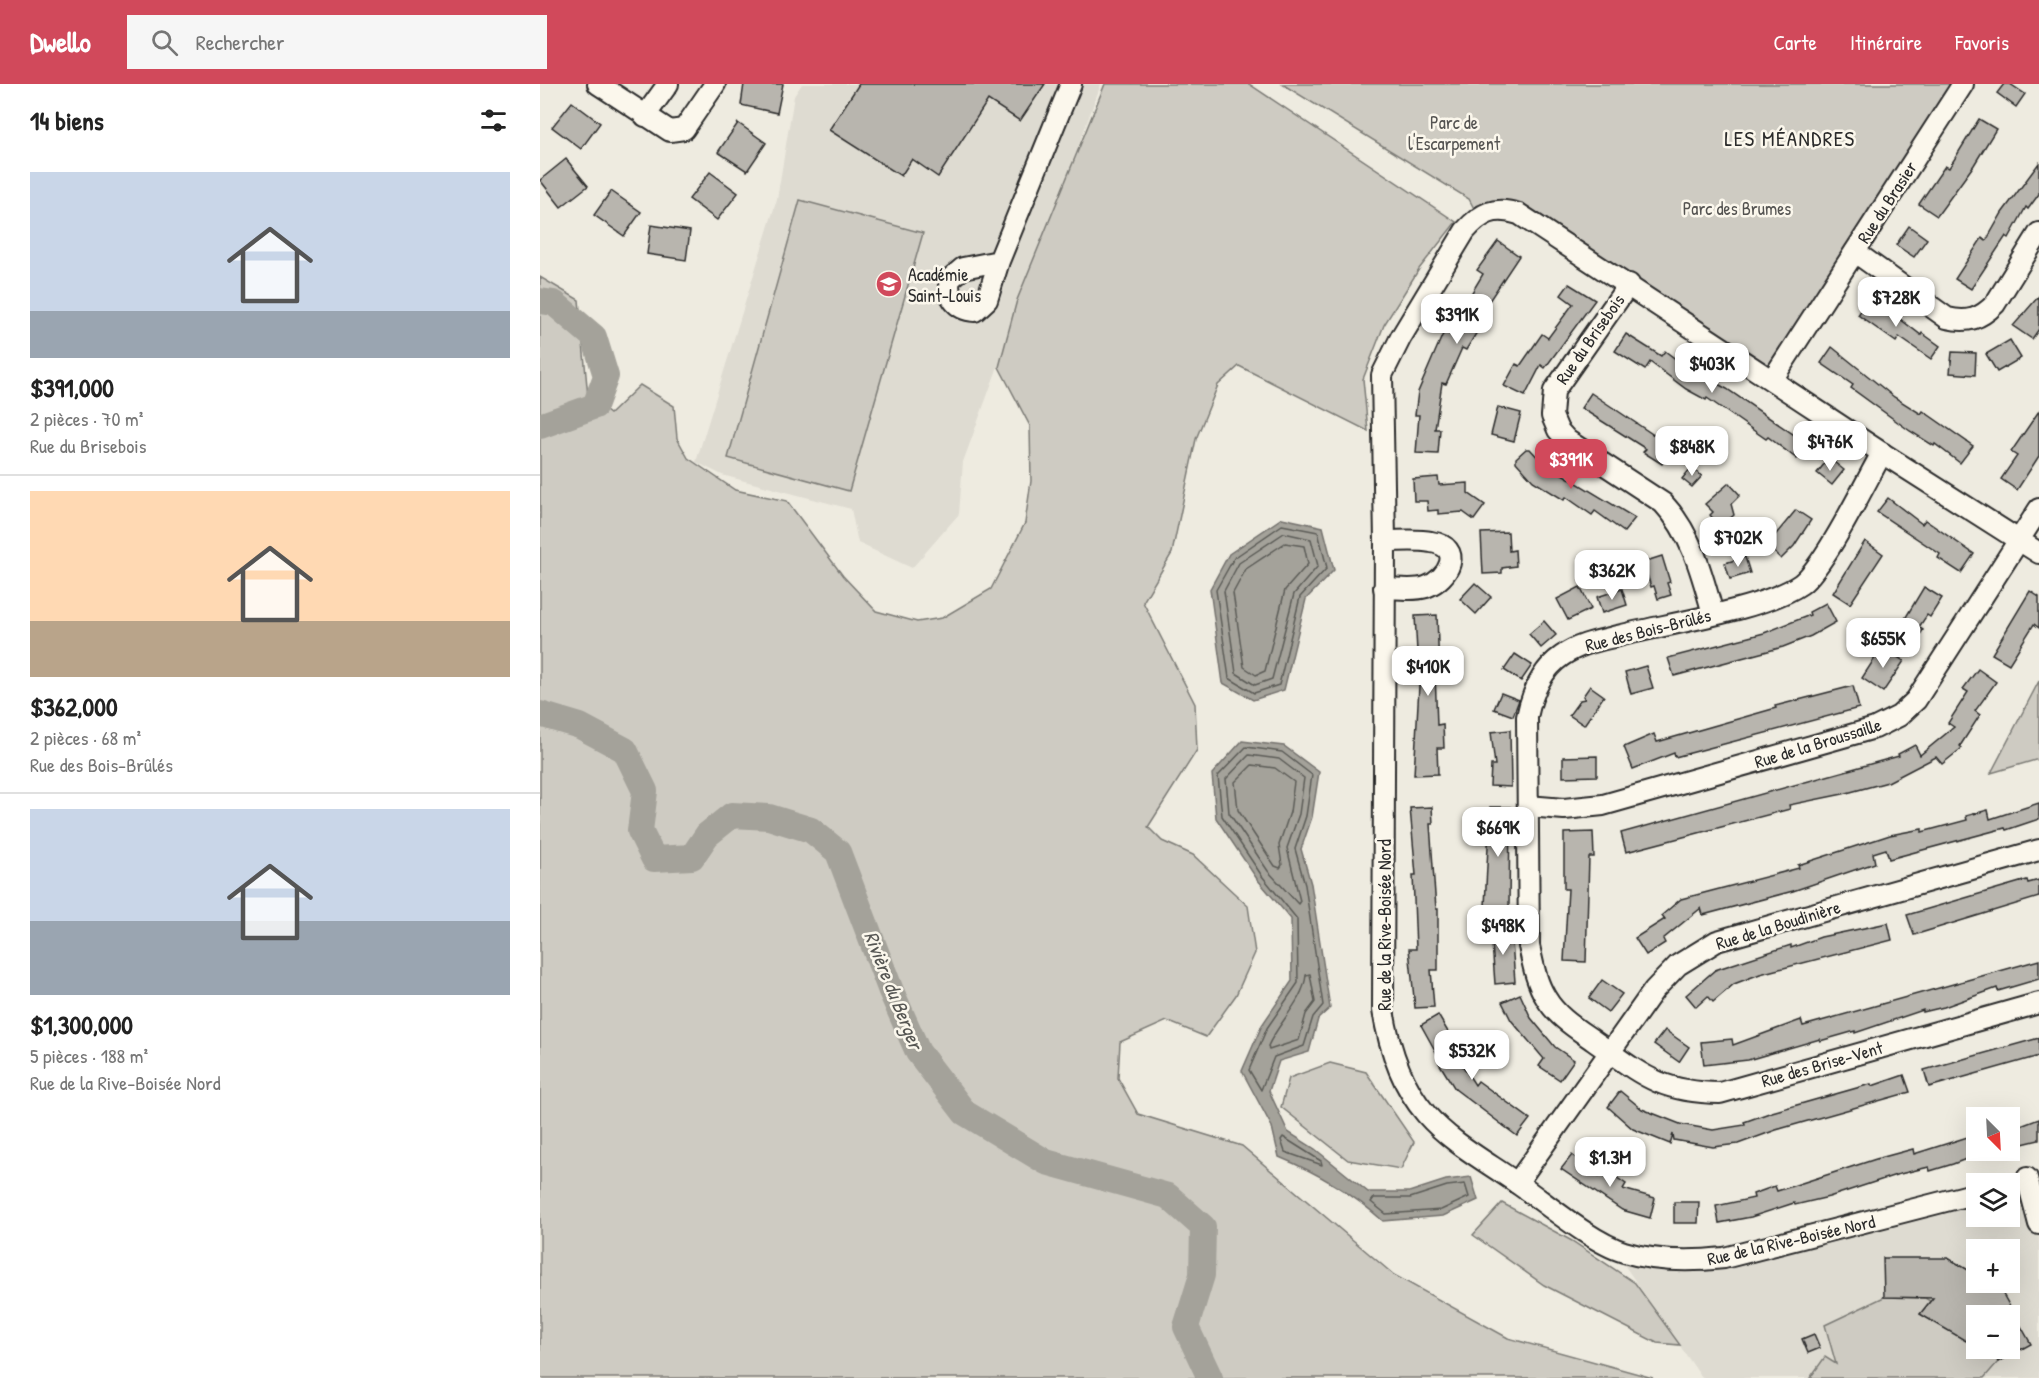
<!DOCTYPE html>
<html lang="fr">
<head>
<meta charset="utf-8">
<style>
  :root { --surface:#fff; --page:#f6f6f6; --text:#222; --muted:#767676; --line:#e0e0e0; --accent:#d1495b }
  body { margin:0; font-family:"Patrick Hand",sans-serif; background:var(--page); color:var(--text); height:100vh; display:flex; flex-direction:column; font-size:22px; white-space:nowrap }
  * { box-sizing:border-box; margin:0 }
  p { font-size:20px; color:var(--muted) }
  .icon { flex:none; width:33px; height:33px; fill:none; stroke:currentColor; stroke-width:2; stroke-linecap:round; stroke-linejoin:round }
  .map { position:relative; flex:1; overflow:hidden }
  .side { display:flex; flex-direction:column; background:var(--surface); width:540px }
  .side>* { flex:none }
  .needle { width:39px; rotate:156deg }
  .controls { position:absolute; left:1426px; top:1023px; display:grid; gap:12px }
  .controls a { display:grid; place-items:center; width:54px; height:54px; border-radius:0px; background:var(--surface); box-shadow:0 6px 24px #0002; font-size:30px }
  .price { position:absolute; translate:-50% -51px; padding:0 14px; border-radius:12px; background:#fff; color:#222; font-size:20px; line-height:39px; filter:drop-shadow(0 2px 3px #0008) }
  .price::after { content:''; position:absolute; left:50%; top:36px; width:18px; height:14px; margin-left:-9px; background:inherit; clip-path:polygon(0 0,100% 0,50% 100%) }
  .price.on { background:var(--accent); color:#fff }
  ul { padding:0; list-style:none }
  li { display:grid; align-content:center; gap:12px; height:318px; padding:0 30px }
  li+li { border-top:2px solid var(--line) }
  li span { display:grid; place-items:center; height:186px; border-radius:0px; color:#555 }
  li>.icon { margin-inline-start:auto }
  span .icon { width:108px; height:108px; fill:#fffc; stroke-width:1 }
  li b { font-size:26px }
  h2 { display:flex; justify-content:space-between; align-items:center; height:72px; padding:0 30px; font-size:26px }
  header { display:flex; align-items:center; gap:36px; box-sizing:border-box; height:84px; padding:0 30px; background:var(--accent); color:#fff }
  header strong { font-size:28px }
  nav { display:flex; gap:33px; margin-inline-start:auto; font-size:21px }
  .search { width:420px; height:54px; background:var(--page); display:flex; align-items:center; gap:15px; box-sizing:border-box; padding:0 21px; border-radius:0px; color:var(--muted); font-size:22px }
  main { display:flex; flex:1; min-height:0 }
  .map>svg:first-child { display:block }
</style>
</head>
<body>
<header>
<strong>Dwello</strong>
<div class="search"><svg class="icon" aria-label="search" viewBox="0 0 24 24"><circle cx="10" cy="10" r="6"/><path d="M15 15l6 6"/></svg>Rechercher</div>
<nav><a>Carte</a><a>Itinéraire</a><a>Favoris</a></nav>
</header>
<main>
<section class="side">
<h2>14 biens<svg class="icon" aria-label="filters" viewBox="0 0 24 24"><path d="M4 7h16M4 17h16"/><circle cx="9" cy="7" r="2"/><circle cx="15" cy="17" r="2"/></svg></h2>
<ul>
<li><span style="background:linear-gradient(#c9d6e8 75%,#9aa5b1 0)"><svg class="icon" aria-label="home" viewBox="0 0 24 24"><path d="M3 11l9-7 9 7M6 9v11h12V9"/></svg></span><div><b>$391,000</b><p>2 pièces · 70 m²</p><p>Rue du Brisebois</p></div></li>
<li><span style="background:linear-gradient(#ffd9b3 70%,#b9a48a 0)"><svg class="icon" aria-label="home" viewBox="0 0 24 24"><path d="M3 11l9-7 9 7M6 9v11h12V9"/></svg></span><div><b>$362,000</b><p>2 pièces · 68 m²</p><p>Rue des Bois-Brûlés</p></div></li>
<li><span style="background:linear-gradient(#c9d6e8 60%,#9aa5b1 0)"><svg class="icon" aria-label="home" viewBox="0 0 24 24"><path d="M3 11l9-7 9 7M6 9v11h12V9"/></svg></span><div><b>$1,300,000</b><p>5 pièces · 188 m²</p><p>Rue de la Rive-Boisée Nord</p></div></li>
</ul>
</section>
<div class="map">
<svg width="1499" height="1294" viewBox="0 0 1499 1294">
  <rect width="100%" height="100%" fill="#eeebe0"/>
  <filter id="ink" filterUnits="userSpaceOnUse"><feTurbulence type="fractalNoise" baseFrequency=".0167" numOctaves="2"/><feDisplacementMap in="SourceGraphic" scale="12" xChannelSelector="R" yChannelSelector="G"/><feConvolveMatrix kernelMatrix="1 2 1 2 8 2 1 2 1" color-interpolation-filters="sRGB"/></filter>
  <g filter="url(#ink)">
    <g fill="#dedbd1" fill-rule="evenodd">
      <path d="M262,0H561L423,378L419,430L372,484L318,459L311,425L182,391L156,378L237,115L254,12Z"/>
      <path d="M1487,1094L1499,1140V1294H1162L1076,1169L1144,1178L1437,1109V1132H1470L1469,1099ZM1437,1166H1470V1198H1437ZM1437,1232H1470V1264H1437Z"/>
    </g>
    <g fill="#cecbc2" stroke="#7c7b76" stroke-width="1.5">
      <path d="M565,0H709L916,138L879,185L844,241L823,295L828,347L699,282L678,301L656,355L632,469L603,518L655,620L657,666L608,743L622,757L653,771L708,822L715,869L696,911L666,953L627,937L580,958L578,994L598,1030L702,1062L854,1191L968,1254L1113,1294H0V193L39,216L48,313L70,330L100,301L134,322L137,354L148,374L195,406L247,417L303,492L336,527L377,538L402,534L451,505L485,439L491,397L490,342L459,283L477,216Z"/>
      <path d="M742,0H1423L1232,296L979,130L938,132L929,115Z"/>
      <path d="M260,116L383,149L309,407L188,374Z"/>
      <path d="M1499,597V675L1451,689Z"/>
      <path d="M790,979L826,988L874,1058L861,1085L808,1076L741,1023L749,994Z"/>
      <path d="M962,1119L1032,1157L1095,1199L1140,1261L1117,1259L1004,1201L933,1151Z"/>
      <path d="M1344,1213L1385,1214L1390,1217L1380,1230L1426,1256L1436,1242L1437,1264L1451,1265L1458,1278L1444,1294H1270L1285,1273L1296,1280L1285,1241Z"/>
    </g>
    <g fill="#a4a29a" stroke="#74726e" stroke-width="1.5">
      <path d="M742,434L783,443L794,486L766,515L744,606L713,616L683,599L670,505L689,470Z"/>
      <path d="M702,657L744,662L779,688L772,733L761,765L771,800L790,924L778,935L769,968L739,977L729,1007L748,1048L775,1065L828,1108H869L906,1096L931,1093L938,1116L903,1132L843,1137C811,1108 778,1089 739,1073L732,1043L702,987L722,941L752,897L751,835L717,795L676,734L672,690Z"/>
    </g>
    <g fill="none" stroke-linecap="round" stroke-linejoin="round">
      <g stroke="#5b5b57" stroke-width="1.5">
        <path d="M742,441L778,448L787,484L760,513L739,601L714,609L689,594L676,506L694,474Z"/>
        <path d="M744,449L771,455L778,482L754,510L732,595L715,601L696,589L684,507L699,479Z"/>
        <path d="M745,459L764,462L768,480L745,506L725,587L716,591L704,583L693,509L706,485Z"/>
        <path d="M706,663L742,668L772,691L766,732L755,765L765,801L783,921L773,933L764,962L734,973L721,1006L709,986L727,944L758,899L757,835L722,792L682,732L678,692Z"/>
        <path d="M709,671L739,675L764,694L759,730L747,764L760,817L758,820L728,787L689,729L686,695Z"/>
        <path d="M712,681L735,684L754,698L750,728L739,761L742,781L740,784L735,782L698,726L695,698Z"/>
        <path d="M770,890L775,918L766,930L759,956L729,966L728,962C738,939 764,916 766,891Z"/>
        <path d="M743,1053L781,1077L782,1081L745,1068L741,1056Z"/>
        <path d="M925,1100L929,1113L901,1126L846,1130L831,1118L834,1114H870L907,1102Z"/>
      </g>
      <g stroke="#a4a29a" stroke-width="26">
        <path d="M0,217L14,219L54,253L66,292L55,322L0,342"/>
        <path d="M0,630L40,642L85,666L105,707L100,747L114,775L152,773L167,751L192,731L229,733L271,746L298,768L351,907L378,968L425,1029L506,1078L628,1112L663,1143L662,1191L646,1243L670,1294"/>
      </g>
    </g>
    <g fill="#b8b5ae" stroke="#2b2b2b" stroke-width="1.5">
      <path d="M204,0H243L237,29L201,21Z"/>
      <path d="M319,0H505L480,37L448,16L398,93L372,75L361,92L289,46Z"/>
      <path d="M1464,0H1470L1485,10L1476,23L1457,9Z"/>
      <path d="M32,18L60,39L41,65L12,43Z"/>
      <path d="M1439,35L1456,45L1434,81L1397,132L1379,120L1405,82L1409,84Z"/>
      <path d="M198,39L226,59L207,87L178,68Z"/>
      <path d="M26,75L48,102L21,123L0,96Z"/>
      <path d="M1499,79V110L1488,125L1486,123L1469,154L1466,152L1431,205L1415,195L1442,154L1446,157L1462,129Z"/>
      <path d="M170,88L198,109L177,136L149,115Z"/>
      <path d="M71,107L101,128L84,152L54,131Z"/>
      <path d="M111,141L150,147L146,176L107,170Z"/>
      <path d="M1369,142L1387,155L1374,173L1356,161Z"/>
      <path d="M958,157L979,172L931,244L937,248L926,266L922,264L906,300L902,299L895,345H900L898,370L876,369L879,331H875L878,308L902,252L913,234L916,235L943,190L937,186Z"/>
      <path d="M1029,200L1055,216L1005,284L1001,281L985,312L964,302L976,280L980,282L1002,250L1008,254L1033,220L1021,211Z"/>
      <path d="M1330,212L1381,251L1382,249L1400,262L1391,275L1359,253L1356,258L1318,231Z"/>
      <path d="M1499,212V245L1492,255L1473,242Z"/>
      <path d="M1086,250L1121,272L1125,267L1145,282L1187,305L1269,361L1257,375L1228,353L1226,355L1167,314L1166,316L1146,305L1110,278L1105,286L1075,267Z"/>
      <path d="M1470,256L1481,274L1457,288L1446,270Z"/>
      <path d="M1292,263L1354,313L1381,330L1383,327L1433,362L1420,379L1395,360L1394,362L1370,347L1311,304L1313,301L1281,279Z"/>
      <path d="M1412,268L1436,269L1435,291L1410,289Z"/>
      <path d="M1051,309L1133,364L1122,380L1103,368L1106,365L1041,324Z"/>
      <path d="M958,323L981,329L974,357L951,351Z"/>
      <path d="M1499,327V372L1477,406L1461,395L1477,372L1471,368Z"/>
      <path d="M986,365H990L1002,378L1095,434L1084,448L1055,427L1052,431L1026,413L1024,416L993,397L976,378V374Z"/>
      <path d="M1289,374L1304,386L1292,401L1277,389Z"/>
      <path d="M1151,384L1162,392L1152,403L1142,395Z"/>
      <path d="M898,393L899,401L928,399V409L945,421L934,436L923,428L898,430V426L888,427L887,417H874L873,395Z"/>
      <path d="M1189,399L1200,411L1191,420L1194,431L1180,443L1170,431L1173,428L1165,420Z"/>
      <path d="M1348,414L1382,440L1385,436L1434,470L1421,489L1398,474L1400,470L1337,428Z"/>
      <path d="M1256,426L1271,436L1254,462L1241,475L1227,461Z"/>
      <path d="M968,448L969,467L975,466L976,482L962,484V489L943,490L941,449Z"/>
      <path d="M1325,457L1343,470L1310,520L1293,509Z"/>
      <path d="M1122,472L1130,498L1127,499L1131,511L1118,515L1114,502L1111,503L1103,478Z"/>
      <path d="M1205,473L1210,489L1190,495L1185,479Z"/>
      <path d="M935,499L951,513L936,530L920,515Z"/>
      <path d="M1040,503L1051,525L1028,536L1017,515Z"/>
      <path d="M1384,503L1402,514L1390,533L1387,531L1379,543L1383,546L1375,559L1357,548Z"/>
      <path d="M1082,505L1087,521L1062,529L1057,513Z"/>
      <path d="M1490,507L1499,513V544L1494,540L1469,580L1452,570Z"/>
      <path d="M1286,519L1296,538L1271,552L1243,563L1134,592L1128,574L1224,549L1270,531L1269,528Z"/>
      <path d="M897,531L899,589H895L897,641L903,640L904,664H897L898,690L874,691L879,602L875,532Z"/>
      <path d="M1004,537L1016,551L1001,564L989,550Z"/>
      <path d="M1342,563L1364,577L1343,608L1322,594Z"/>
      <path d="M975,570L992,581L981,597L964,586Z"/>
      <path d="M1106,582L1113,604L1091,610L1085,588Z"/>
      <path d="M1438,585L1456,598L1435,627L1440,631L1420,662L1422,664L1402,680L1396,673L1348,698L1303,710L1249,721L1250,725L1086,768L1081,749L1359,672L1358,670L1375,661L1380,671L1414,643L1408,639L1428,608L1423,605Z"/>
      <path d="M1050,602L1064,612L1044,641L1029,631L1040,616L1045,615L1043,612Z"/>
      <path d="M1313,602L1319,624L1135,673L1134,669L1093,685L1084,663L1114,650L1117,658L1236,624L1235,622Z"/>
      <path d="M961,609L979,616L973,632L954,625Z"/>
      <path d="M970,646L971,703L950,702L951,681H955L951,648Z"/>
      <path d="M1057,672V692L1023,693V673Z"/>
      <path d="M1499,719V735L1466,746L1465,744L1349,775L1346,765L1333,769L1335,779L1253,807L1163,831L1161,824L1123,855L1125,859L1106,871L1095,854L1125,835L1122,831L1141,815L1259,784L1258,781L1350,751L1382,745V748L1427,736L1426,732L1448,726L1450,735Z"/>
      <path d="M892,723L893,740H890L896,825H898V886H891L894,923L875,924L869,865H876L873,791H876L870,724Z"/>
      <path d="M950,723H970L969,823L945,822Z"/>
      <path d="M1053,748L1054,773H1049L1046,878L1024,877L1028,805H1024V749Z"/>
      <path d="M1487,796L1488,799L1499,796V813L1374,851L1367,831Z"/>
      <path d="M1348,839L1352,856L1220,890L1194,900L1173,918L1168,912L1156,923L1146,911L1175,886L1251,861V864L1281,853Z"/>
      <path d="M971,844L975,898L955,900L951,845Z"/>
      <path d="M1499,876V895L1458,907L1457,904L1404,923L1383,928V926L1315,949V947L1280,957V955L1208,976L1164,981L1161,958L1192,955L1193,961L1261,936L1263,942Z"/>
      <path d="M1062,896L1082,910L1068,928L1049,914Z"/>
      <path d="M980,910L991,934L1015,963L1034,976L1020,996L999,982L1004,975L971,936L962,918Z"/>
      <path d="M898,931L911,953L906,956L935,1001L938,997L990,1035L977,1052L915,1005L899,979L901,977L881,941Z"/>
      <path d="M1125,946L1149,963L1139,978L1114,960Z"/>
      <path d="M1499,954V972L1389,1003L1384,986Z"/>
      <path d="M1364,991L1370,1008L1236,1046L1198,1060L1173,1063L1134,1056L1133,1050L1130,1060L1093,1045L1068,1023L1080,1007L1102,1025L1140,1040L1173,1046L1205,1041L1204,1038L1232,1028L1331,1000L1332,1002Z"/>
      <path d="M1499,1035V1056L1470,1063V1046Z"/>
      <path d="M1437,1050V1071L1413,1080L1390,1087L1389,1083L1356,1091L1289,1113L1255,1121L1254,1119L1211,1133L1179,1139L1176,1122L1214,1114L1213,1110L1235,1102L1237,1107L1336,1075L1373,1065L1374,1070Z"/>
      <path d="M1032,1071L1059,1092L1064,1085L1086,1100L1083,1105L1115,1114L1110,1134L1082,1126L1021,1085Z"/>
      <path d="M1134,1118H1159L1158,1139H1134Z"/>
      <path d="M1343,1174H1408L1430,1187L1437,1191V1198H1449L1460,1205L1491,1260L1458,1278L1451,1264H1470V1232H1437V1240L1426,1257L1380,1230L1393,1214L1344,1213Z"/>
      <path d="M1274,1250L1280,1264L1268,1269L1262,1255Z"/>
    </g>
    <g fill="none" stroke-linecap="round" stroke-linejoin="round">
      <defs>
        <g id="minor">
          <path d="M58,0L130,47L144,45L175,0"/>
          <path d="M105,32L128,0"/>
          <path d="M1315,168L1407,234C1428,239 1440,235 1455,220L1499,149"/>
          <path d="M459,177L423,184L410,195C406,212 416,226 435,227L447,216L459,177L531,0"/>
          <path d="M1089,200L1014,307L1012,332L1018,346L1027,356L1123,419C1152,450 1162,490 1173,530"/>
          <path d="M1232,296L1423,0"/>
          <path d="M1342,369C1325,399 1285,482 1261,500C1225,525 1128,540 1082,551C1062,556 1040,559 1022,572C1001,586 992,609 987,633L989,862C993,880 996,898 1006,914C1017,933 1037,945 1054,957C1101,990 1119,1008 1180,1009L1499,919"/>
          <path d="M844,504C857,504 874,507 886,503C909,495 925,463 891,458C877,455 860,457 845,457"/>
          <path d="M988,722L1024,725L1063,721L1335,644L1359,632L1376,616L1499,425"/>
          <path d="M1487,1094L1499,1140"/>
          <path d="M977,1099L1114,906L1138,881L1177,857L1499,766"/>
          <path d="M1437,1109L1184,1174C1150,1178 1117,1178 1084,1168C1053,1159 1008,1121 981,1102C949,1079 912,1060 886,1030C861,1001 849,963 843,926L845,457L842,291L861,253L925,147C941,129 954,122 979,130L1342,369L1499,469"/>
        </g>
      </defs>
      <use href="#minor" stroke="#2b2b2b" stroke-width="24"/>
      <use href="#minor" stroke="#fbf7ec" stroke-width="20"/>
    </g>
  </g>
  <defs>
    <symbol id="school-disc" viewBox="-11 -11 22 22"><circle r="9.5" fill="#d1495b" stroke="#fbf7ec"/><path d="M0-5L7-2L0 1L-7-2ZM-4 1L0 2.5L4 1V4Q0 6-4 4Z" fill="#fff"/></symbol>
  </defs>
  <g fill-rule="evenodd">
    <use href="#school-disc" x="334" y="185" width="30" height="30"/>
  </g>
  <g text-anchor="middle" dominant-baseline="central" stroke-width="5" stroke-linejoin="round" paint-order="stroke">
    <g font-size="18" fill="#545351" stroke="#fbf7ec">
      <text x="914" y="38">Parc de<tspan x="914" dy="21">l'Escarpement</tspan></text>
      <text x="1197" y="124">Parc des Brumes</text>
    </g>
    <g font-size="18" fill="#2b2b2b" stroke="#fbf7ec">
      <text transform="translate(1347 118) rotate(-57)">Rue du Brasier</text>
      <text transform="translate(1050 255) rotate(-55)">Rue du Brisebois</text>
      <text transform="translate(1108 546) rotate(-14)">Rue des Bois-Brûlés</text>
      <text transform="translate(1278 659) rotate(-17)">Rue de la Broussaille</text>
      <text transform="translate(844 841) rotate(-90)">Rue de la Rive-Boisée Nord</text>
      <text transform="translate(1238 841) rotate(-17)">Rue de la Boudinière</text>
      <text transform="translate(1282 980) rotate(-16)">Rue des Brise-Vent</text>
      <text transform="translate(1251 1156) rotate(-13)">Rue de la Rive-Boisée Nord</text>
    </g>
    <g font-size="18" fill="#2b2b2b" stroke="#fbf7ec" text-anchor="start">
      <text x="368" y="190">Académie<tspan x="368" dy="21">Saint-Louis</tspan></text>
    </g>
    <g font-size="20" font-style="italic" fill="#555552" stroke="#fbf7ec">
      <text transform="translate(354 906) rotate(68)">Rivière du Berger</text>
    </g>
    <g font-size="21" letter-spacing="1.5" fill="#2b2b2b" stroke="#fbf7ec">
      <text x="1250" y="54">LES MÉANDRES</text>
    </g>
  </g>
</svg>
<div class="controls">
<a><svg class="needle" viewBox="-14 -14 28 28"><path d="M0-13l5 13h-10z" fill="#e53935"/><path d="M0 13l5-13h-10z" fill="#767676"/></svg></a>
<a><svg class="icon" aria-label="layers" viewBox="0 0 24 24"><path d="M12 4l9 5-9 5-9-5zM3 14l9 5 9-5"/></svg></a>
<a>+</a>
<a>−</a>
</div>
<b class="price" style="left:1356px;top:244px">$728K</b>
<b class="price" style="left:917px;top:261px">$391K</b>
<b class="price" style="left:1172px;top:310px">$403K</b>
<b class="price" style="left:1290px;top:388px">$476K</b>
<b class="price" style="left:1152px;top:393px">$848K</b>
<b class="price on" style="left:1031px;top:406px">$391K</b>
<b class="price" style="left:1198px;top:484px">$702K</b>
<b class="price" style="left:1072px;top:517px">$362K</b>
<b class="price" style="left:1343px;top:585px">$655K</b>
<b class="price" style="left:888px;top:613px">$410K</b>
<b class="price" style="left:958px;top:774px">$669K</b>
<b class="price" style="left:963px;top:872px">$498K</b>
<b class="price" style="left:932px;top:997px">$532K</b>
<b class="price" style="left:1070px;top:1104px">$1.3M</b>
</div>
</main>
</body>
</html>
